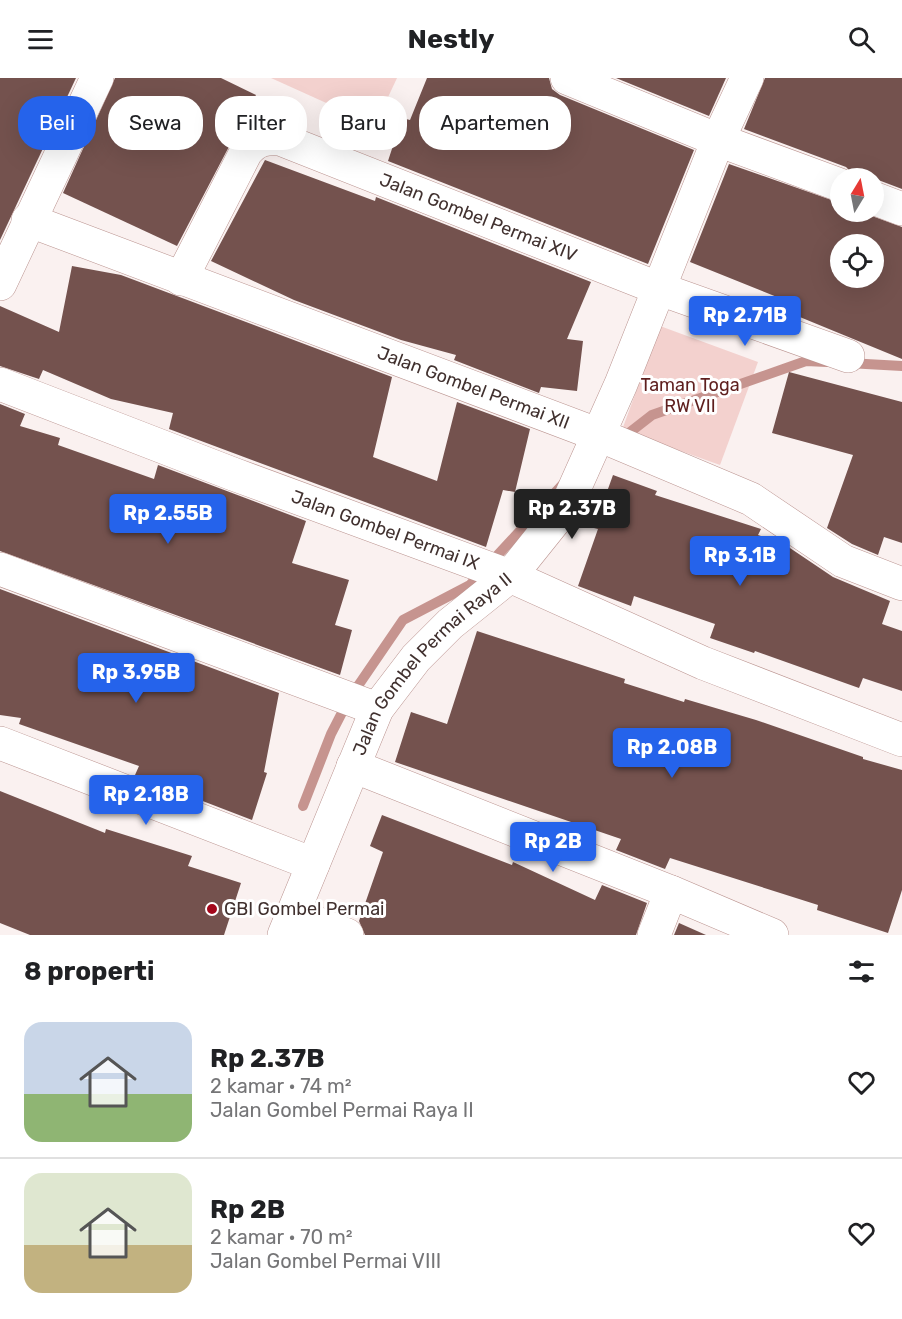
<!DOCTYPE html>
<html lang="id">
<head>
<meta charset="utf-8">
<style>
  :root { --surface:#fff; --page:#f6f6f6; --text:#202124; --muted:#757577; --line:#e0e0e0; --accent:#2563eb }
  body { margin:0; font-family:Rubik,sans-serif; background:var(--page); color:var(--text); height:100vh; display:flex; flex-direction:column; font-size:22px; white-space:nowrap }
  * { box-sizing:border-box; margin:0 }
  p { font-size:20px; color:var(--muted) }
  .icon { flex:none; width:33px; height:33px; fill:none; stroke:currentColor; stroke-width:2; stroke-linecap:round; stroke-linejoin:round }
  .map { position:relative; height:857px; overflow:hidden }
  .drawer { display:flex; flex-direction:column; background:var(--surface); flex:1 }
  .drawer>* { flex:none }
  .guide { position:absolute; left:18px; top:18px; width:600px; height:54px; display:flex; gap:12px }
  .needle { width:39px; rotate:10deg }
  .fabs { position:absolute; left:830px; top:90px; display:grid; gap:12px }
  .fabs a { display:grid; place-items:center; width:54px; height:54px; border-radius:50%; background:var(--surface); box-shadow:0 6px 24px #0002; font-size:30px }
  .price { position:absolute; translate:-50% -51px; padding:0 14px; border-radius:6px; background:var(--accent); color:#fff; font-size:20px; line-height:39px; filter:drop-shadow(0 2px 3px #0008) }
  .price::after { content:''; position:absolute; left:50%; top:36px; width:18px; height:14px; margin-left:-9px; background:inherit; clip-path:polygon(0 0,100% 0,50% 100%) }
  .price.on { background:#222; color:#fff }
  ul { padding:0; list-style:none }
  li { display:flex; align-items:center; gap:18px; height:150px; padding:0 24px }
  li+li { border-top:2px solid var(--line) }
  li span { display:grid; place-items:center; flex:none; width:168px; height:120px; border-radius:18px; color:#555 }
  li>.icon { margin-inline-start:auto }
  span .icon { width:72px; height:72px; fill:#fffc; stroke-width:1 }
  li b { font-size:26px }
  h2 { display:flex; justify-content:space-between; align-items:center; height:72px; padding:0 24px; font-size:26px }
  .pill { padding:0 21px; border-radius:24px; background:var(--surface); box-shadow:0 6px 24px #0002; font-size:21px; line-height:54px }
  .pill.on { background:var(--accent); color:#fff }
  header { display:flex; justify-content:space-between; align-items:center; height:78px; padding:0 24px; background:var(--surface); font-size:27px; font-weight:700 }
  .map>svg:first-child { display:block }
</style>
</head>
<body>
<header><svg class="icon" aria-label="menu" viewBox="0 0 24 24"><path d="M4 6h16M4 12h16M4 18h16"/></svg>Nestly<svg class="icon" aria-label="search" viewBox="0 0 24 24"><circle cx="10" cy="10" r="6"/><path d="M15 15l6 6"/></svg></header>
<div class="map">
<svg width="902" height="857" viewBox="0 0 902 857">
  <rect width="100%" height="100%" fill="#faf1f0"/>
  <g fill="#f3d1ce">
    <path d="M271,0H397L375,47Z"/>
    <path d="M660,248L758,284L720,387L622,352Z"/>
  </g>
  <g fill="none" stroke-linecap="round" stroke-linejoin="round">
    <g stroke="#c6948f" stroke-width="10">
      <path d="M848,285L902,288"/>
      <path d="M620,362L652,337L806,283L827,284"/>
      <path d="M303,728L331,656L349,621L403,542L470,507L565,404"/>
    </g>
  </g>
  <g fill="#74524e" fill-rule="evenodd">
    <path d="M0,0H76L0,162Z"/>
    <path d="M115,0H221L256,17L177,168L63,115Z"/>
    <path d="M427,0H549L552,11L560,17L694,72L648,186L388,83L402,40L410,42Z"/>
    <path d="M616,0H726L709,38Z"/>
    <path d="M765,0H902V111L873,100H857L846,89L744,51Z"/>
    <path d="M265,82L375,123L376,119L591,204L567,261L583,263L577,313L541,309L539,315L454,282L456,277L401,262L294,222L211,183Z"/>
    <path d="M729,86L840,125V134H861L902,149V281L773,228L777,219L690,184ZM840,166H873V200H840Z"/>
    <path d="M72,188L121,197L392,299L373,379L437,403L457,324L530,351L515,414L503,412L486,469L169,351L173,335L111,321L43,292L39,301L0,288V228L59,254Z"/>
    <path d="M789,294L902,324V465L884,459L878,477L852,466L827,450L853,377L772,355Z"/>
    <path d="M0,326L25,336L20,348L60,360L58,367L154,401L158,387L306,443L292,485L349,502L335,547L352,552L340,597L0,473Z"/>
    <path d="M613,397L657,413L655,417L761,451L758,457L784,466L833,499L890,523L882,546L902,553V613L863,600L859,610L755,573L754,575L710,560L715,546L634,518L631,528L578,508L598,451L594,450Z"/>
    <path d="M0,511L279,615L264,694L267,695L252,742L135,697L139,688L19,646L21,640L0,637Z"/>
    <path d="M477,553L625,601L624,605L684,624L685,621L756,642L863,679V681L902,692V812L888,855L817,832L818,827L670,780L665,791L616,772L621,761L395,684L411,634L447,646Z"/>
    <path d="M0,713L105,755L106,751L192,778L188,788L241,805L224,857H30L0,845Z"/>
    <path d="M382,737L512,787L513,784L595,822L602,807L647,825L636,857H365L359,843L383,774L370,768Z"/>
    <path d="M679,845L706,857H674Z"/>
  </g>
  <g fill="none" stroke-linecap="round" stroke-linejoin="round">
    <defs>
      <g id="street">
        <path d="M567,0L718,62L840,107"/>
        <path d="M873,120L902,131"/>
        <path id="s1" d="M28,142L599,357L751,421L843,483L902,506"/>
        <path id="s2" d="M181,201L246,74C257,62 264,60 280,61L660,211L848,278"/>
        <path d="M0,206L97,0"/>
        <path id="s3" d="M0,306L233,396L510,498L703,585L902,662"/>
        <path d="M0,491L377,631"/>
        <path d="M0,665L313,786"/>
        <path d="M353,688L671,814L772,857"/>
        <path d="M293,836L347,857"/>
        <path id="s4" d="M284,857L377,631L416,580L450,546L510,498L567,427L621,306L718,62L747,0"/>
        <path d="M654,857L671,814"/>
      </g>
    </defs>
    <use href="#street" stroke="#bb9490" stroke-width="34"/>
    <use href="#street" stroke="#fff" stroke-width="33"/>
  </g>
  <circle fill="#a3071b" stroke="#fff" stroke-width="2" cx="212" cy="831" r="6"/>
  <g text-anchor="middle" dominant-baseline="central" stroke-width="6" stroke-linejoin="round" paint-order="stroke">
    <g font-size="18" fill="#41312f" stroke="#fff">
      <text stroke="none"><textPath href="#s2" startOffset="394">Jalan Gombel Permai XIV</textPath></text>
      <text stroke="none"><textPath href="#s1" startOffset="476">Jalan Gombel Permai XII</textPath></text>
      <text stroke="none"><textPath href="#s3" startOffset="412">Jalan Gombel Permai IX</textPath></text>
      <text stroke="none"><textPath href="#s4" startOffset="314">Jalan Gombel Permai Raya II</textPath></text>
    </g>
    <g font-size="18" fill="#5e1f1e" stroke="#fff">
      <text x="690" y="307">Taman Toga<tspan x="690" dy="21">RW VII</tspan></text>
    </g>
    <g font-size="18" fill="#41312f" stroke="#fff" text-anchor="start">
      <text x="224" y="831">GBI Gombel Permai</text>
    </g>
  </g>
</svg>
<div class="fabs">
<a><svg class="needle" viewBox="-14 -14 28 28"><path d="M0-13l5 13h-10z" fill="#e53935"/><path d="M0 13l5-13h-10z" fill="#757577"/></svg></a>
<a><svg class="icon" aria-label="locate" viewBox="0 0 24 24"><circle cx="12" cy="12" r="6"/><path d="M12 2v4M12 18v4M2 12h4M18 12h4"/></svg></a>
</div>
<b class="price" style="left:745px;top:269px">Rp 2.71B</b>
<b class="price on" style="left:572px;top:462px">Rp 2.37B</b>
<b class="price" style="left:168px;top:467px">Rp 2.55B</b>
<b class="price" style="left:740px;top:509px">Rp 3.1B</b>
<b class="price" style="left:136px;top:626px">Rp 3.95B</b>
<b class="price" style="left:672px;top:701px">Rp 2.08B</b>
<b class="price" style="left:146px;top:748px">Rp 2.18B</b>
<b class="price" style="left:553px;top:795px">Rp 2B</b>
<div class="guide">
<a class="pill on">Beli</a>
<a class="pill">Sewa</a>
<a class="pill">Filter</a>
<a class="pill">Baru</a>
<a class="pill">Apartemen</a>
</div>
</div>
<section class="drawer">
<h2>8 properti<svg class="icon" aria-label="filters" viewBox="0 0 24 24"><path d="M4 7h16M4 17h16"/><circle cx="9" cy="7" r="2"/><circle cx="15" cy="17" r="2"/></svg></h2>
<ul>
<li><span style="background:linear-gradient(#c9d6e8 60%,#8fb573 0)"><svg class="icon" aria-label="home" viewBox="0 0 24 24"><path d="M3 11l9-7 9 7M6 9v11h12V9"/></svg></span><div><b>Rp 2.37B</b><p>2 kamar · 74 m²</p><p>Jalan Gombel Permai Raya II</p></div><svg class="icon" aria-label="heart" viewBox="0 0 24 24"><path d="M12 20l-8-8c-3-5 5-10 8-4 3-6 11-1 8 4z"/></svg></li>
<li><span style="background:linear-gradient(#dfe7d0 60%,#c2b280 0)"><svg class="icon" aria-label="home" viewBox="0 0 24 24"><path d="M3 11l9-7 9 7M6 9v11h12V9"/></svg></span><div><b>Rp 2B</b><p>2 kamar · 70 m²</p><p>Jalan Gombel Permai VIII</p></div><svg class="icon" aria-label="heart" viewBox="0 0 24 24"><path d="M12 20l-8-8c-3-5 5-10 8-4 3-6 11-1 8 4z"/></svg></li>
</ul>
</section>
</body>
</html>
